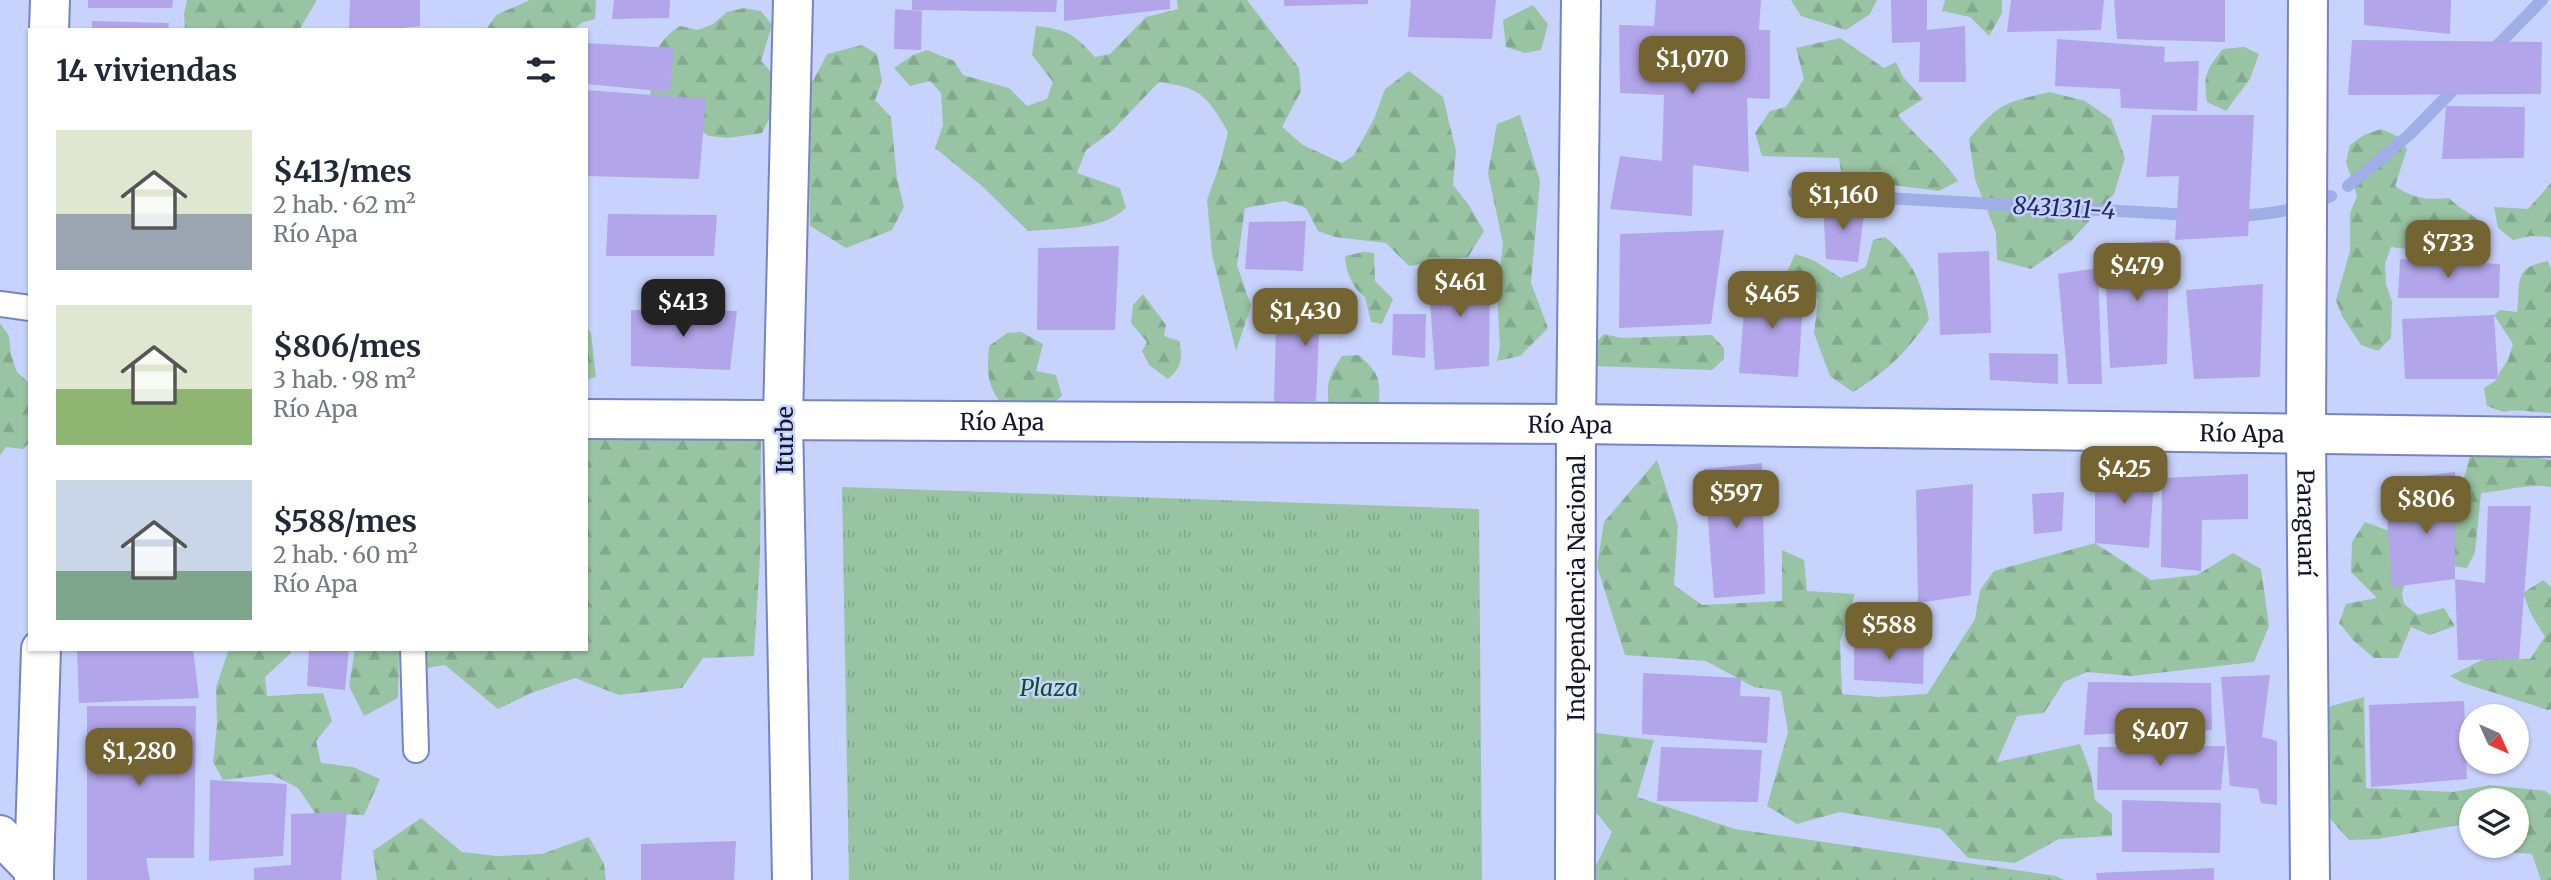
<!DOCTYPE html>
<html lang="es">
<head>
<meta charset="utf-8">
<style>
  :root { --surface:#fff; --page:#f6f6f7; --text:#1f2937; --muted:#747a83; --accent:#736432 }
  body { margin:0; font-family:Merriweather,serif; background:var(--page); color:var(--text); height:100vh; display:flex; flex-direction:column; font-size:26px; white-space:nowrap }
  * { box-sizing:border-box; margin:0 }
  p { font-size:23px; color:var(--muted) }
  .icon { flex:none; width:38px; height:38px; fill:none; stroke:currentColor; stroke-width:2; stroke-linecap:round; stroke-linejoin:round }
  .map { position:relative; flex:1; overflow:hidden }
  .drawer { position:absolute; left:28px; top:28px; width:560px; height:623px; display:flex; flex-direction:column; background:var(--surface); border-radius:0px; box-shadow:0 2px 5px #0004 }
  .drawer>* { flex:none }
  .needle { width:46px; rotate:135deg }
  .tools { position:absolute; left:2459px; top:704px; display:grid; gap:14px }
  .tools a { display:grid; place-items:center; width:70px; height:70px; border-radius:50%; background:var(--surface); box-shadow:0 2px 5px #0004; font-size:35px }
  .price { position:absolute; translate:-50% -60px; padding:0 16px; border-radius:14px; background:var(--accent); color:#fff; font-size:23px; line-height:46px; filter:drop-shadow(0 2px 4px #0008) }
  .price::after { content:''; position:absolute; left:50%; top:42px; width:21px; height:16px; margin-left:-10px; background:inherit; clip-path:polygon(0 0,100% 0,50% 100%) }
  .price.on { background:#222; color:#fff }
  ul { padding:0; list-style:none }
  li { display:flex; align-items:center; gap:21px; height:175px; padding:0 28px }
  li span { display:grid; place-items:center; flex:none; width:196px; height:140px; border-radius:0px; color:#555 }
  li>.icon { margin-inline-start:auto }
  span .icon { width:84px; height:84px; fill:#fffc; stroke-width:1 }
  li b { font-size:30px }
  h2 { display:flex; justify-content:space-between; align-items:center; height:84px; padding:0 28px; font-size:30px }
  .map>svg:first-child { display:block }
</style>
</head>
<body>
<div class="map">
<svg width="2551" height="880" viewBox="0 0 2551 880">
  <defs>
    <pattern id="grass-tufts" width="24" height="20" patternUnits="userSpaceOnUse" patternTransform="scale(1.75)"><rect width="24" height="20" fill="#98c4a3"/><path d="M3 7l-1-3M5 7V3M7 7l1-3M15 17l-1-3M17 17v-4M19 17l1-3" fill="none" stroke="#82a88d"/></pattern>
    <pattern id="forest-firs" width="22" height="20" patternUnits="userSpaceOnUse" patternTransform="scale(1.75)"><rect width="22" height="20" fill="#98c4a3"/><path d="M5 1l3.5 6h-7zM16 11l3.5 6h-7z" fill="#82a88d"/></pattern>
  </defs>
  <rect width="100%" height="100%" fill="#c7d3fc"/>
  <path fill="url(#grass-tufts)" d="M842,487L1479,509L1482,880H849Z"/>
  <g fill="url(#forest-firs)">
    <path d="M187,0H317L299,30H185L184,14Z"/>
    <path d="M530,0H596L595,19L581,23L574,30H486L496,15Z"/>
    <path d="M1177,0H1247L1299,68L1301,91L1282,127L1303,145L1342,163L1354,155L1374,119L1385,89L1409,71L1443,97L1456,151L1453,185L1468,204L1484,231L1468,257L1409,266L1386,243L1335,237L1318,231L1306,208L1284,201L1245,208L1237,265L1251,306L1236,351L1212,254L1207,200L1220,164L1228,132C1207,96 1202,88 1159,82L1112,131L1086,150L1077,173L1120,188L1126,208C1101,231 1060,228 1028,231L982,186L935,148L943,125L941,93L930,81L910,86L894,68L913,55L927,50L954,61L963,75L1009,88L1027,106L1047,99L1053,82L1032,55L1036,26C1068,30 1073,33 1095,57L1110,54L1146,17L1178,9Z"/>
    <path d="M1791,0H1877L1870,14L1846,30L1801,16Z"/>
    <path d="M1945,0H2002V13L1989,36L1970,17L1942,11Z"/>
    <path d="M1533,5L1548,24L1541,50L1525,53L1506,47L1503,20Z"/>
    <path d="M744,8L761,11L772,25L761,61L772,73V113L762,133L728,138L709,136L650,101C652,68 649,46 680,26L698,30L713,24L727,12Z"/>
    <path d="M1840,38L1884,68L1896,62L1903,77L1923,99L1898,115C1917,138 1941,156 1958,181L1939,191L1869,182L1843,186L1839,158L1762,156L1755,133L1770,111L1786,107L1804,79L1796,48Z"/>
    <path d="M862,45L877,54L882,81L875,100L891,117L897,179L904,207L892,230L846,248L810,226L809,122L812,83L827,54Z"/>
    <path d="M2244,47L2259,54L2250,79L2226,111L2207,102C2203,77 2206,69 2223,49Z"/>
    <path d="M2050,92L2085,101L2111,119L2125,158L2114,194L2071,241L2031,269L1997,260L1996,233L1975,179L1969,139C1998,103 2006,102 2050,92Z"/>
    <path d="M1520,115L1540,181L1531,283L1548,328L1520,356L1497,361L1500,346L1497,296L1503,244L1488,173L1497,124Z"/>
    <path d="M2381,129L2397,136L2407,149L2395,186C2414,199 2427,200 2449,198C2463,212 2476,214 2488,231L2471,239L2454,235L2409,249L2391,247L2385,264L2386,284L2392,302L2391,338L2378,351L2361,345L2342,316L2336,300L2350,251V213L2357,196L2346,162L2350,145L2364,135Z"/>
    <path d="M2551,183V241L2550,237L2531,236L2513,240L2498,228L2494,207L2528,209Z"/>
    <path d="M1885,237C1913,260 1923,286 1929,320C1905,353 1889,370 1853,392L1830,376L1814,333L1818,300L1787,272L1795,254L1813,260L1841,278L1866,267L1873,240Z"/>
    <path d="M1364,252L1374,253L1375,281L1393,299L1382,324L1371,322L1365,297C1352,288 1346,272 1345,256Z"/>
    <path d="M2548,261L2551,270V413C2537,413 2516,408 2504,412L2487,406L2484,388L2498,379L2499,373L2508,360L2513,344L2494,315L2500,310L2517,312C2521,283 2512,267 2548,261Z"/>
    <path d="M1143,294L1166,325L1164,336L1179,341C1183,359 1182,367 1168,379L1149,365L1142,351L1147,342L1131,323L1133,305Z"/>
    <path d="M0,323L9,336L11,355L17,372L30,384V442L23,449L6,447L0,456Z"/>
    <path d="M586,326L591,333L596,377L586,380Z"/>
    <path d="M1021,332L1043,344L1036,371L1056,375L1062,396L1050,405L1003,406C986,385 987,371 989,346L1007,333Z"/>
    <path d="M1604,334L1621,338L1712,335L1724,348V359L1712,370L1592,366V346Z"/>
    <path d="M1359,355C1379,374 1380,377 1379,405L1330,410C1325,385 1328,377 1342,356Z"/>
    <path d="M586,419L761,438L760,556L754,656L703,658L682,688L619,695L575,678L531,693L498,709L445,665L420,669L422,649H586Z"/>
    <path d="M2522,433L2540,458L2551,460V487C2528,483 2504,491 2481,493L2475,552L2467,568L2443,565L2442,511L2463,482L2472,448Z"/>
    <path d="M1657,460L1678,525L1674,585L1702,605L1782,601V550L1804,560L1807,591L1855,594L1840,642L1842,694L1879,697L1927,694L1975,619L1980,590L1994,571L2095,543L2151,580L2197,575L2233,553L2261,569L2269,626L2254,662L2131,676L2087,672L2064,682L2044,713L2017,716L1997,762L2080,744L2091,773L2095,800L2112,814V836L2059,839L2015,863L1968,858L1941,829L1840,812L1797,824L1767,806L1788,732L1781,691L1754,687L1706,661L1625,655L1597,566L1604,522Z"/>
    <path d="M2365,522L2405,537L2410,565L2402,594L2404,604L2418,615L2444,608L2455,626L2430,635L2411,627L2398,658H2374L2354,641L2339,623L2346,604L2377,598L2351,572L2352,542Z"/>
    <path d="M2543,580L2551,587V709L2548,710L2463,683L2450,676L2486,658L2530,659L2545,637L2531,614L2523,593Z"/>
    <path d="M229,649H290L291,653L265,677L267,696L323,693L332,721L316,741L321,763L353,767L380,779L364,815L315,813L298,788L271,774L223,780L213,762L217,725L216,687Z"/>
    <path d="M355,649H399L398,698L364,716L349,686Z"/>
    <path d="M2364,697L2366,788L2453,792L2490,785L2546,791L2551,796V880H2541L2532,854L2492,851L2485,845H2516V800H2471V834L2459,825L2378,839L2349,840L2319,806L2324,708Z"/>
    <path d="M1597,733L1654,740L1637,797L1735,829L2056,876L2064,880H1592L1591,876L1612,832L1564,773Z"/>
    <path d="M421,818L462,852L497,856L542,854L589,837L604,864L606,880H377L373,851Z"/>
  </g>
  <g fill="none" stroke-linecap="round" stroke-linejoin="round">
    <g stroke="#9faee6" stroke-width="12">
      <path d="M2491,52L2542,0"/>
      <path d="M2348,186L2409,135L2458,85"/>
      <path d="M1794,193L2192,215"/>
      <path d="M2234,216C2269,215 2300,210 2331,196"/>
    </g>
  </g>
  <g fill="#b2a5e9">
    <path d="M88,0H173L172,8H88Z"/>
    <path d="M350,0H420V26L383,30H349Z"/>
    <path d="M614,0H670L669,18L612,19Z"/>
    <path d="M912,0H1057L1056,12L912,10Z"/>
    <path d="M1064,0H1170V9L1064,21Z"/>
    <path d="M1284,0H1368V4L1284,6Z"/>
    <path d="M1411,0H1496L1492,39L1408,37Z"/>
    <path d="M1656,0H1761L1759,30H1770V99L1747,98L1749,172L1693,165L1692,216L1610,209L1620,156L1662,161L1664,95L1620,93L1619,25L1654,26Z"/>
    <path d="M1891,0H1927V30L1965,26L1966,82H1919L1920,42L1892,43Z"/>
    <path d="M2011,0H2104L2101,30L2007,32Z"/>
    <path d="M2114,0H2225V42L2117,39Z"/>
    <path d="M2364,0H2451L2450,34L2364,25Z"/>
    <path d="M895,9L922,11L921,50L894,49Z"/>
    <path d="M92,21L169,23L168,30H92Z"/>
    <path d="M2057,39L2165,47L2164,62L2199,61L2197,111L2121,108L2120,89L2055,86Z"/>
    <path d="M2352,40L2542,42L2541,94L2348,95Z"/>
    <path d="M586,43L674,48L670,92L586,84Z"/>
    <path d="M586,90L706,99L699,179L586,176Z"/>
    <path d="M2446,106L2525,107L2524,158L2442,159Z"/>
    <path d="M2152,115H2254L2248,236L2175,240L2179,176L2146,177Z"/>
    <path d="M1823,204L1865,206L1858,262L1826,259Z"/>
    <path d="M608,214L717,215L714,256H606Z"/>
    <path d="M1306,221L1303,271L1245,269L1249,222Z"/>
    <path d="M1724,230L1711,324L1619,328L1620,234Z"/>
    <path d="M2169,240L2167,364L2110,368L2104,245Z"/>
    <path d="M1119,246L1115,330H1037L1038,248Z"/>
    <path d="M1989,251L1991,333L1940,335L1938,253Z"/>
    <path d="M2400,259L2500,264L2499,298H2398Z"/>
    <path d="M2098,268L2102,384H2068L2058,274Z"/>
    <path d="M1490,271L1489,366L1435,370L1428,275Z"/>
    <path d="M2263,284L2260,377L2194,379L2186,290Z"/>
    <path d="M1746,285L1804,288L1798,377L1739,373Z"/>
    <path d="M1303,295L1345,296L1341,334L1319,333L1316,401L1274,402L1276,325L1300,326Z"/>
    <path d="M631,310L737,311L730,370L631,366Z"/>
    <path d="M1393,314H1426L1425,358L1392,355Z"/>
    <path d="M2494,315L2498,379H2405L2402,319Z"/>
    <path d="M1989,353L2058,354V384L1990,380Z"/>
    <path d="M1762,463L1765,594L1714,598L1704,469Z"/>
    <path d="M2095,466L2155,469L2149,548L2095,543Z"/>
    <path d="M2455,472V579L2392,587L2387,517L2423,514V476Z"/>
    <path d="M2248,474V519L2202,520L2201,571L2161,567L2162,478Z"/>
    <path d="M1973,484L1971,595L1918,603L1916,490Z"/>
    <path d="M2064,492L2062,531L2034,534L2032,494Z"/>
    <path d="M2488,506H2531L2519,659L2458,660L2455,579L2485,583Z"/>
    <path d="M1854,642H1924L1923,684L1854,680Z"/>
    <path d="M77,649H193L199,698L79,703Z"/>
    <path d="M309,649H349L345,690L307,686Z"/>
    <path d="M1643,673L1741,678L1740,696L1770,697L1767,743L1642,734Z"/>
    <path d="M2270,675L2262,737L2277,741V805L2261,803L2258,789L2230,786L2221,677Z"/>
    <path d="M2088,682L2211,683L2212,730L2084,735Z"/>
    <path d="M2464,701L2467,779L2371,787L2369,705Z"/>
    <path d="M87,706H196L194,858H146L150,880H87Z"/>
    <path d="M2225,746L2221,790H2097L2098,747Z"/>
    <path d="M1661,747L1762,750L1758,802L1657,801Z"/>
    <path d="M210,780L287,784L283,856L209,861Z"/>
    <path d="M2122,800L2221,803L2220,853L2122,852Z"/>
    <path d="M347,812L341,880H254V868L291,865V814Z"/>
    <path d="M736,841L734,880H641V844Z"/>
    <path d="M2214,868V880H2097L2096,873Z"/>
  </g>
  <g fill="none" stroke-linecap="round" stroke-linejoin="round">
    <defs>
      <g id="service">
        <path d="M0,304L30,308"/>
        <path d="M413,649L416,750"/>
      </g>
      <g id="minor">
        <path id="s1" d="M2308,0L2306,432L2310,880"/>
        <path d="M49,30L50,0"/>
        <path id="s2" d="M586,419L1576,424L2551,437"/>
        <path d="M34,870L41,649"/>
        <path d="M792,880L783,419L793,0"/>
        <path id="s3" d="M1575,880L1576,424L1581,0"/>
      </g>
      <path id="tertiary" d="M0,835L34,870V880"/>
    </defs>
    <use href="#service" stroke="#7584c3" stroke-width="28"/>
    <use href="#minor" stroke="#7584c3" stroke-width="42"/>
    <use href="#tertiary" stroke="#7584c3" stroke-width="42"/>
    <use href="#service" stroke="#fff" stroke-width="24"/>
    <use href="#minor" stroke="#fff" stroke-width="38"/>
    <use href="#tertiary" stroke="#fff" stroke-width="38"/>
  </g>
  <g text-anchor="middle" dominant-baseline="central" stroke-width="5" stroke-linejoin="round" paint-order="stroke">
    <g font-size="23" fill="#11162e" stroke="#c7d3fc">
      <text stroke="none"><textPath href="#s2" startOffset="416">Río Apa</textPath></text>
      <text stroke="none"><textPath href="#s2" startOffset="984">Río Apa</textPath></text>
      <text stroke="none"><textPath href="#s2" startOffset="1656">Río Apa</textPath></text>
      <text transform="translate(784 440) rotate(-90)">Iturbe</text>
      <text stroke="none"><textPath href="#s1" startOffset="523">Paraguarí</textPath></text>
      <text stroke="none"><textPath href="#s3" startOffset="292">Independencia Nacional</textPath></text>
    </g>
    <g font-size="23" font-style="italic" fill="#0d4f2a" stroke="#c7d3fc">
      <text x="1049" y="687">Plaza</text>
    </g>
    <g font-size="24" font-style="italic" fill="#21296a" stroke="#c7d3fc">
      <text transform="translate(2064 208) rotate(3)">8431311-4</text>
    </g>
  </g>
</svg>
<div class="tools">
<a><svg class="needle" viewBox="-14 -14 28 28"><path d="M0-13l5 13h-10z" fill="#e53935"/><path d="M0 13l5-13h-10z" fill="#747a83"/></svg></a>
<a><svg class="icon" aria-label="layers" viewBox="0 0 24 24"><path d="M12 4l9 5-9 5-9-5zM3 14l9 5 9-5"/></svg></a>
</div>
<b class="price" style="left:1692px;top:96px">$1,070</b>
<b class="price" style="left:1843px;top:232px">$1,160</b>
<b class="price" style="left:2448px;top:280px">$733</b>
<b class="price" style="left:2137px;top:303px">$479</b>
<b class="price" style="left:1460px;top:319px">$461</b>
<b class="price" style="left:1772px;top:331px">$465</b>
<b class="price on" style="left:683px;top:339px">$413</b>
<b class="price" style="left:1305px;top:348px">$1,430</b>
<b class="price" style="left:2124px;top:506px">$425</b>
<b class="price" style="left:1736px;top:530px">$597</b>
<b class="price" style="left:2426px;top:536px">$806</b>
<b class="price" style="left:1889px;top:662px">$588</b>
<b class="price" style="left:2160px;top:768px">$407</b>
<b class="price" style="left:139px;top:788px">$1,280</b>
<section class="drawer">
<h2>14 viviendas<svg class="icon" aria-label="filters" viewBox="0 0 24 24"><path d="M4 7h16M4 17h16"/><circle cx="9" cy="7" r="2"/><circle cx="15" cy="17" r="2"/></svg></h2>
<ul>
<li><span style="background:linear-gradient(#dfe7d0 60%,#9aa5b1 0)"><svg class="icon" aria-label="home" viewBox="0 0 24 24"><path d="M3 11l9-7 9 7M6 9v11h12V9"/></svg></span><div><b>$413/mes</b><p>2 hab. · 62 m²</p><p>Río Apa</p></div></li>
<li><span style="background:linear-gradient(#dfe7d0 60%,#8fb573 0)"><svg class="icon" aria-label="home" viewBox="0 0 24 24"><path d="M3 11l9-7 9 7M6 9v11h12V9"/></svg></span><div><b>$806/mes</b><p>3 hab. · 98 m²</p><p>Río Apa</p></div></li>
<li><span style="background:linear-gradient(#c9d6e8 65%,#7fa58c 0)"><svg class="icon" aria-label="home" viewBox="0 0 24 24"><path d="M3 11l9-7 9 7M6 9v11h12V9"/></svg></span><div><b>$588/mes</b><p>2 hab. · 60 m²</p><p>Río Apa</p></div></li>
</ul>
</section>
</div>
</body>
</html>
